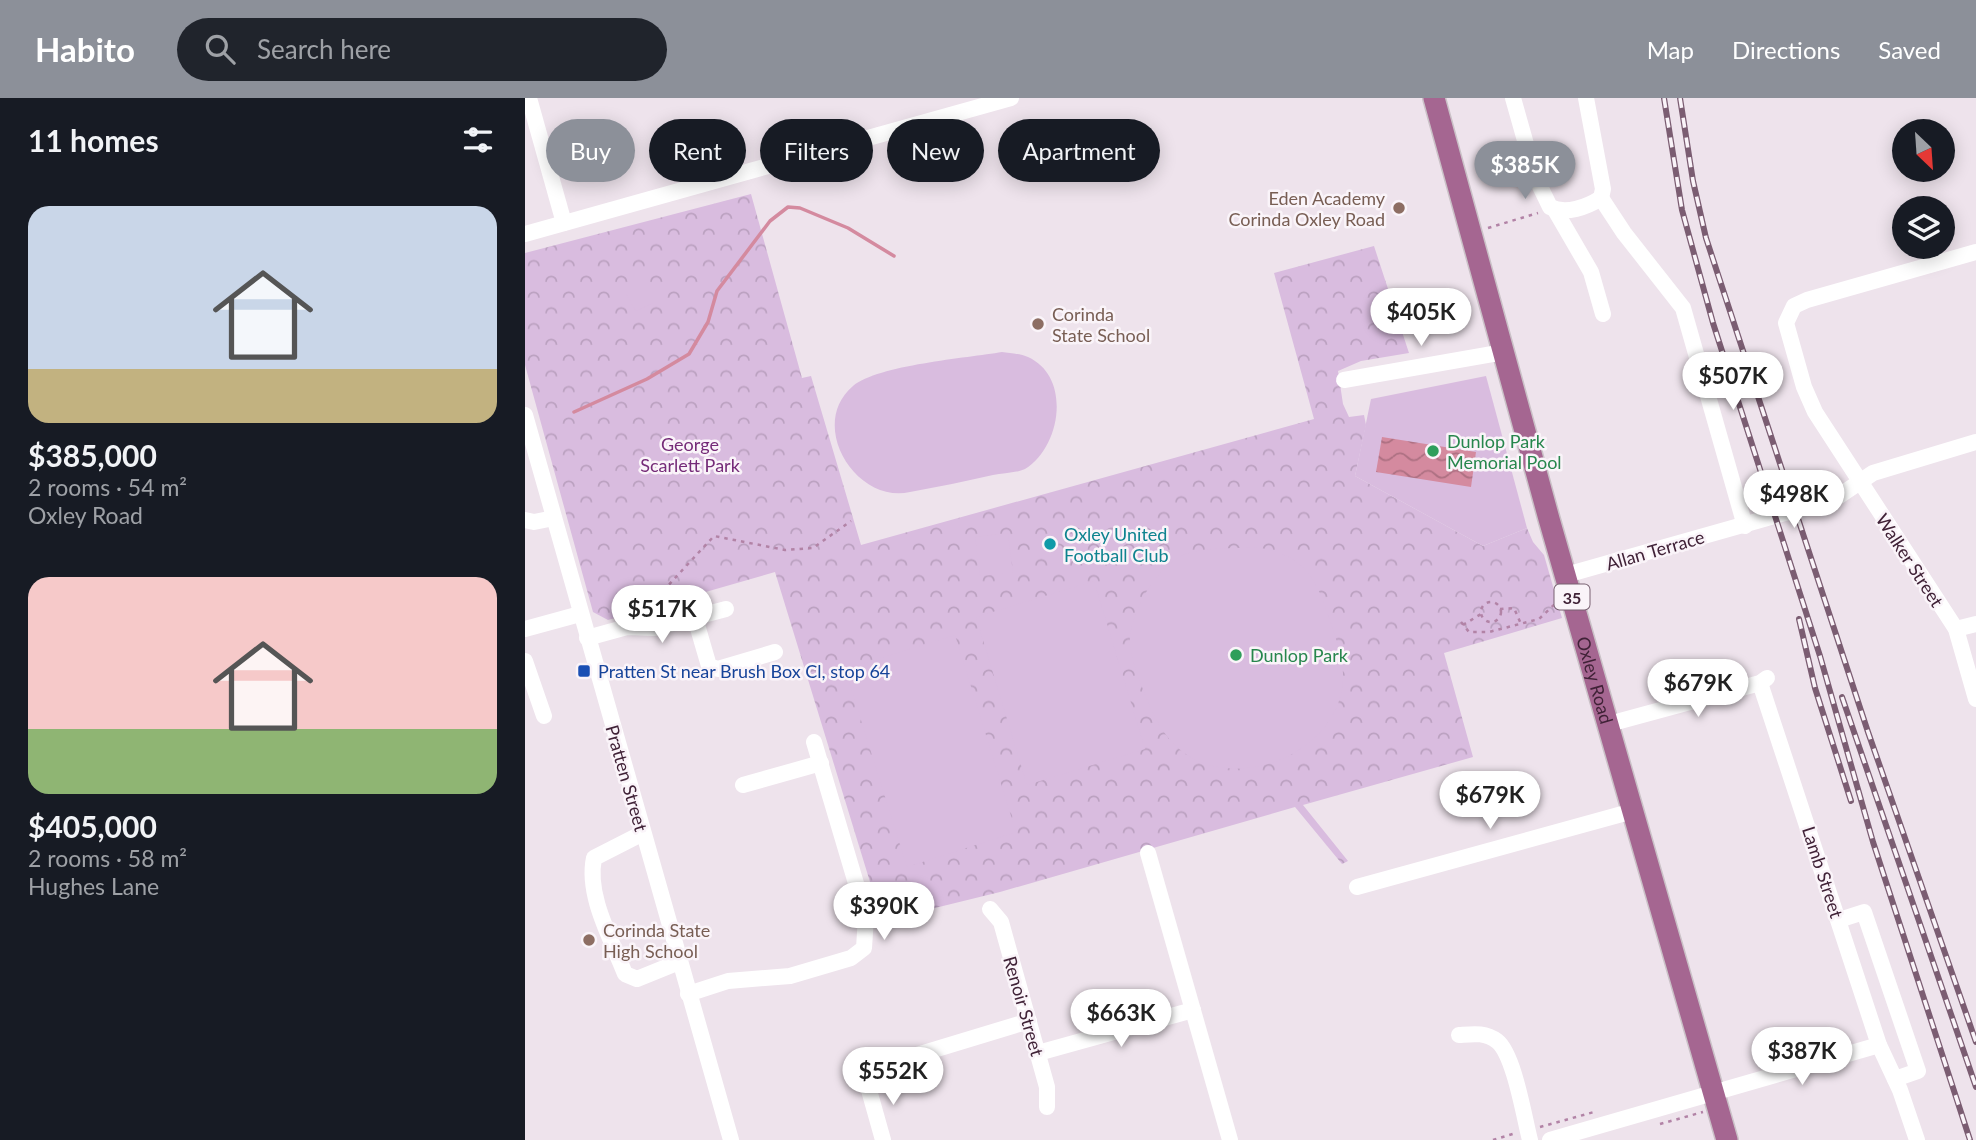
<!DOCTYPE html>
<html lang="en">
<head>
<meta charset="utf-8">
<style>
  :root { --surface:#171b24; --page:#20242c; --text:#f1f3f6; --muted:#9ea1a6; --accent:#8c9099 }
  body { margin:0; font-family:Lato,sans-serif; background:var(--page); color:var(--text); height:100vh; display:flex; flex-direction:column; font-size:26px; white-space:nowrap }
  * { box-sizing:border-box; margin:0 }
  p { font-size:23px; color:var(--muted) }
  .icon { flex:none; width:38px; height:38px; fill:none; stroke:currentColor; stroke-width:2; stroke-linecap:round; stroke-linejoin:round }
  .map { position:relative; flex:1; overflow:hidden }
  .side { display:flex; flex-direction:column; background:var(--surface); width:525px }
  .side>* { flex:none }
  .top-card { position:absolute; left:21px; top:21px; width:665px; height:63px; display:flex; gap:14px }
  .needle { width:46px; rotate:155deg }
  .controls { position:absolute; left:1367px; top:21px; display:grid; gap:14px }
  .controls a { display:grid; place-items:center; width:63px; height:63px; border-radius:50%; background:var(--surface); box-shadow:0 4px 18px #0003; font-size:35px }
  .price { position:absolute; translate:-50% -60px; padding:0 16px; border-radius:24px; background:#fff; color:#222; font-size:23px; line-height:46px; filter:drop-shadow(0 2px 4px #0008) }
  .price::after { content:''; position:absolute; left:50%; top:42px; width:21px; height:16px; margin-left:-10px; background:inherit; clip-path:polygon(0 0,100% 0,50% 100%) }
  .price.selected { background:var(--accent); color:#fff }
  ul { padding:0; list-style:none }
  li { display:grid; align-content:center; gap:14px; height:371px; padding:0 28px }
  li span { display:grid; place-items:center; height:217px; border-radius:21px; color:#555 }
  li>.icon { margin-inline-start:auto }
  span .icon { width:126px; height:126px; fill:#fffc; stroke-width:1 }
  li b { font-size:30px }
  h2 { display:flex; justify-content:space-between; align-items:center; height:84px; padding:0 28px; font-size:30px }
  .pill { padding:0 24px; border-radius:32px; background:var(--surface); box-shadow:0 4px 18px #0003; font-size:24px; line-height:63px }
  .pill.selected { background:var(--accent); color:#fff }
  header { display:flex; align-items:center; gap:42px; box-sizing:border-box; height:98px; padding:0 35px; background:var(--accent); color:#fff }
  header strong { font-size:33px }
  nav { display:flex; gap:38px; margin-inline-start:auto; font-size:24px }
  .search { width:490px; height:63px; background:var(--page); display:flex; align-items:center; gap:18px; box-sizing:border-box; padding:0 24px; border-radius:38px; color:var(--muted); font-size:26px }
  main { display:flex; flex:1; min-height:0 }
  .map>svg:first-child { display:block }
</style>
</head>
<body>
<header>
<strong>Habito</strong>
<div class="search"><svg class="icon" aria-label="search" viewBox="0 0 24 24"><circle cx="10" cy="10" r="6"/><path d="M15 15l6 6"/></svg>Search here</div>
<nav><a>Map</a><a>Directions</a><a>Saved</a></nav>
</header>
<main>
<section class="side">
<h2>11 homes<svg class="icon" aria-label="filters" viewBox="0 0 24 24"><path d="M4 7h16M4 17h16"/><circle cx="9" cy="7" r="2"/><circle cx="15" cy="17" r="2"/></svg></h2>
<ul>
<li><span style="background:linear-gradient(#c9d6e8 75%,#c2b280 0)"><svg class="icon" aria-label="home" viewBox="0 0 24 24"><path d="M3 11l9-7 9 7M6 9v11h12V9"/></svg></span><div><b>$385,000</b><p>2 rooms · 54 m²</p><p>Oxley Road</p></div></li>
<li><span style="background:linear-gradient(#f6c9c9 70%,#8fb573 0)"><svg class="icon" aria-label="home" viewBox="0 0 24 24"><path d="M3 11l9-7 9 7M6 9v11h12V9"/></svg></span><div><b>$405,000</b><p>2 rooms · 58 m²</p><p>Hughes Lane</p></div></li>
</ul>
</section>
<div class="map">
<svg width="1451" height="1042" viewBox="0 0 1451 1042">
  <defs>
    <pattern id="park-crowns" width="20" height="18" patternUnits="userSpaceOnUse" patternTransform="scale(1.75)"><rect width="20" height="18" fill="#d9bcdf"/><path d="M2 6a3 3 0 1 1 6 0M12 15a3 3 0 1 1 6 0" fill="none" stroke="#bba1c0"/></pattern>
    <pattern id="water-waves" width="16" height="10" patternUnits="userSpaceOnUse" patternTransform="scale(1.75)"><rect width="16" height="10" fill="#d48a9f"/><path d="M0 5q4-4 8 0t8 0" fill="none" stroke="#ad7082"/></pattern>
  </defs>
  <rect width="100%" height="100%" fill="#eee3ec"/>
  <path fill="url(#park-crowns)" d="M226,96L277,280L286,278L336,447L789,321L749,175L849,148L884,255L836,263L813,273L818,306L824,319L839,317L841,327L830,378L958,448L1002,430L1008,444L1019,457L1037,520L919,555L948,659L778,707L823,763L817,766L770,709L475,794L357,823L250,474L83,522L68,514L0,267V155Z"/>
  <g fill="#d9bcdf">
    <path d="M119,187L128,205L111,213L101,196Z"/>
    <path d="M477,254C485,255 496,256 503,259C547,279 536,349 500,371C492,375 478,375 468,377C441,383 413,389 385,394C331,406 282,327 328,288C353,267 442,260 477,254Z"/>
    <path d="M961,278L1002,430L958,448L830,378L846,301Z"/>
    <path d="M483,435L488,475L455,478L450,439Z"/>
    <path d="M729,449C772,455 789,473 802,514C810,538 822,566 817,592C805,652 729,687 673,663C646,651 631,625 621,599C615,584 607,564 605,548C602,519 632,466 660,456C680,449 707,451 729,449Z"/>
    <path d="M569,483L620,651L502,687L451,519Z"/>
    <path d="M430,537L491,734L382,769L320,571Z"/>
  </g>
  <path fill="url(#water-waves)" d="M857,339L951,354L946,389L851,374Z"/>
  <g fill="none" stroke-linecap="round" stroke-linejoin="round">
    <path stroke="#d48a9f" stroke-width="3.5" d="M49,314L122,281L164,256L183,224L192,193L245,123L263,109L275,110L323,130L369,158"/>
    <defs>
      <g id="major">
        <path id="s1" d="M909,0L1024,421L1202,1042"/>
      </g>
    </defs>
    <use href="#major" stroke="#cac1c7" stroke-width="24"/>
    <g stroke="#b283a6" stroke-width="2.5" stroke-dasharray="3.5 5" stroke-linecap="butt">
      <path d="M963,130L1013,115"/>
      <circle cx="966" cy="514" r="10"/>
      <path d="M975,511L989,510L996,526"/>
      <path d="M103,514L126,506L189,438L260,452L288,450L326,423"/>
      <path d="M936,524L944,534H964L1014,521L1032,504"/>
      <path d="M938,527L956,516"/>
      <path d="M1135,1026L1178,1014"/>
      <path d="M1015,1029L1069,1014"/>
      <path d="M968,1042L991,1035"/>
    </g>
    <g stroke="#fff" stroke-width="16">
      <path d="M4,0L39,125"/>
      <path d="M988,0L1010,78L1025,109C1041,117 1062,109 1076,100L1078,91L1061,0"/>
      <path d="M1076,100L1099,135L1158,210L1220,428"/>
      <path d="M1030,112L1066,174L1078,216"/>
      <path d="M0,136L486,0"/>
      <path d="M1451,154L1282,202L1269,208L1261,225L1279,289L1290,314L1431,531L1451,601"/>
      <path d="M819,282L979,254"/>
      <path d="M0,317L206,1042"/>
      <path d="M0,422L9,424L29,420"/>
      <path d="M1041,477L1285,408L1314,398L1348,375L1451,344"/>
      <path d="M170,520L184,568L193,571L250,554"/>
      <path d="M0,531L55,516"/>
      <path d="M1431,531L1451,526"/>
      <path d="M62,540L102,529L129,530L201,511"/>
      <path d="M0,563L19,618"/>
      <path d="M1235,585L1354,947L1375,992L1392,1042"/>
      <path d="M1084,626L1235,585L1242,580"/>
      <path d="M218,687L296,665"/>
      <path d="M118,735L69,760C61,798 87,842 100,876L112,881L154,864"/>
      <path d="M623,755L705,1042"/>
      <path d="M832,789L1108,713"/>
      <path d="M465,811L476,824L522,989V1009"/>
      <path d="M1314,822L1339,814L1393,973L1370,981"/>
      <path d="M163,896L203,883L265,878L326,860L339,850L341,819L289,644"/>
      <path d="M934,937C948,936 960,934 972,943C989,956 999,1019 1005,1042"/>
      <path d="M513,955L668,912"/>
      <path d="M358,1042L342,985L348,974L359,967L504,923"/>
      <path d="M1025,1042L1354,947"/>
    </g>
    <use href="#major" stroke="#a56691" stroke-width="21"/>
    <defs>
      <g id="rail">
        <path d="M1139,0L1157,112L1188,225L1295,558L1348,744L1445,1042"/>
        <path d="M1155,0L1168,83L1181,140L1343,634L1451,944"/>
        <path d="M1274,521L1290,590L1326,703"/>
        <path d="M1317,599L1451,989"/>
      </g>
    </defs>
    <use href="#rail" stroke="#7b5d72" stroke-width="6"/>
    <use href="#rail" stroke="#faf4f9" stroke-width="3.5" stroke-dasharray="10" stroke-linecap="butt"/>
  </g>
  <g fill="#8d6e63" stroke="#faf4f9" stroke-width="2.5">
    <circle cx="874" cy="110" r="7"/>
    <circle cx="513" cy="226" r="7"/>
    <circle cx="64" cy="842" r="7"/>
  </g>
  <g fill="#2e9e5b" stroke="#faf4f9" stroke-width="2.5">
    <circle cx="908" cy="353" r="7"/>
    <circle cx="711" cy="557" r="7"/>
  </g>
  <circle fill="#0f9aa8" stroke="#faf4f9" stroke-width="2.5" cx="525" cy="446" r="7"/>
  <rect fill="#1a4fb4" stroke="#faf4f9" stroke-width="2.5" x="52" y="566" width="14" height="14" rx="3.5"/>
  <g text-anchor="middle" dominant-baseline="central" stroke-width="5" stroke-linejoin="round" paint-order="stroke">
    <rect fill="#faf4f9" stroke="#786171" stroke-width="2" x="1029.5" y="486.5" width="35" height="25" rx="5"/>
    <g font-size="16" font-weight="bold" fill="#402237">
      <text x="1047" y="499">35</text>
    </g>
    <g font-size="18" fill="#785e54" stroke="#faf4f9" text-anchor="start">
      <text x="860" y="100" text-anchor="end">Eden Academy<tspan x="860" dy="21">Corinda Oxley Road</tspan></text>
      <text x="527" y="216">Corinda<tspan x="527" dy="21">State School</tspan></text>
      <text x="78" y="832">Corinda State<tspan x="78" dy="21">High School</tspan></text>
    </g>
    <g font-size="18" fill="#27864d" stroke="#faf4f9" text-anchor="start">
      <text x="922" y="343">Dunlop Park<tspan x="922" dy="21">Memorial Pool</tspan></text>
      <text x="725" y="557">Dunlop Park</text>
    </g>
    <g font-size="18" fill="#752b78" stroke="#faf4f9">
      <text x="165" y="346">George<tspan x="165" dy="21">Scarlett Park</tspan></text>
    </g>
    <g font-size="18" fill="#0d838f" stroke="#faf4f9" text-anchor="start">
      <text x="539" y="436">Oxley United<tspan x="539" dy="21">Football Club</tspan></text>
    </g>
    <g font-size="18" fill="#402237" stroke="#faf4f9">
      <text transform="translate(1130 452) rotate(-16)">Allan Terrace</text>
      <text transform="translate(1385 462) rotate(57)">Walker Street</text>
      <text stroke="none"><textPath href="#s1" startOffset="604">Oxley Road</textPath></text>
      <text transform="translate(102 680) rotate(74)">Pratten Street</text>
      <text transform="translate(1298 774) rotate(72)">Lamb Street</text>
      <text transform="translate(499 908) rotate(74)">Renoir Street</text>
    </g>
    <g font-size="18" fill="#164399" stroke="#faf4f9" text-anchor="start">
      <text x="73" y="573">Pratten St near Brush Box Cl, stop 64</text>
    </g>
  </g>
</svg>
<div class="controls">
<a><svg class="needle" viewBox="-14 -14 28 28"><path d="M0-13l5 13h-10z" fill="#e53935"/><path d="M0 13l5-13h-10z" fill="#9ea1a6"/></svg></a>
<a><svg class="icon" aria-label="layers" viewBox="0 0 24 24"><path d="M12 4l9 5-9 5-9-5zM3 14l9 5 9-5"/></svg></a>
</div>
<b class="price selected" style="left:1000px;top:103px">$385K</b>
<b class="price" style="left:896px;top:250px">$405K</b>
<b class="price" style="left:1208px;top:314px">$507K</b>
<b class="price" style="left:1269px;top:432px">$498K</b>
<b class="price" style="left:137px;top:547px">$517K</b>
<b class="price" style="left:1173px;top:621px">$679K</b>
<b class="price" style="left:965px;top:733px">$679K</b>
<b class="price" style="left:359px;top:844px">$390K</b>
<b class="price" style="left:596px;top:951px">$663K</b>
<b class="price" style="left:1277px;top:989px">$387K</b>
<b class="price" style="left:368px;top:1009px">$552K</b>
<div class="top-card">
<a class="pill selected">Buy</a>
<a class="pill">Rent</a>
<a class="pill">Filters</a>
<a class="pill">New</a>
<a class="pill">Apartment</a>
</div>
</div>
</main>
</body>
</html>
